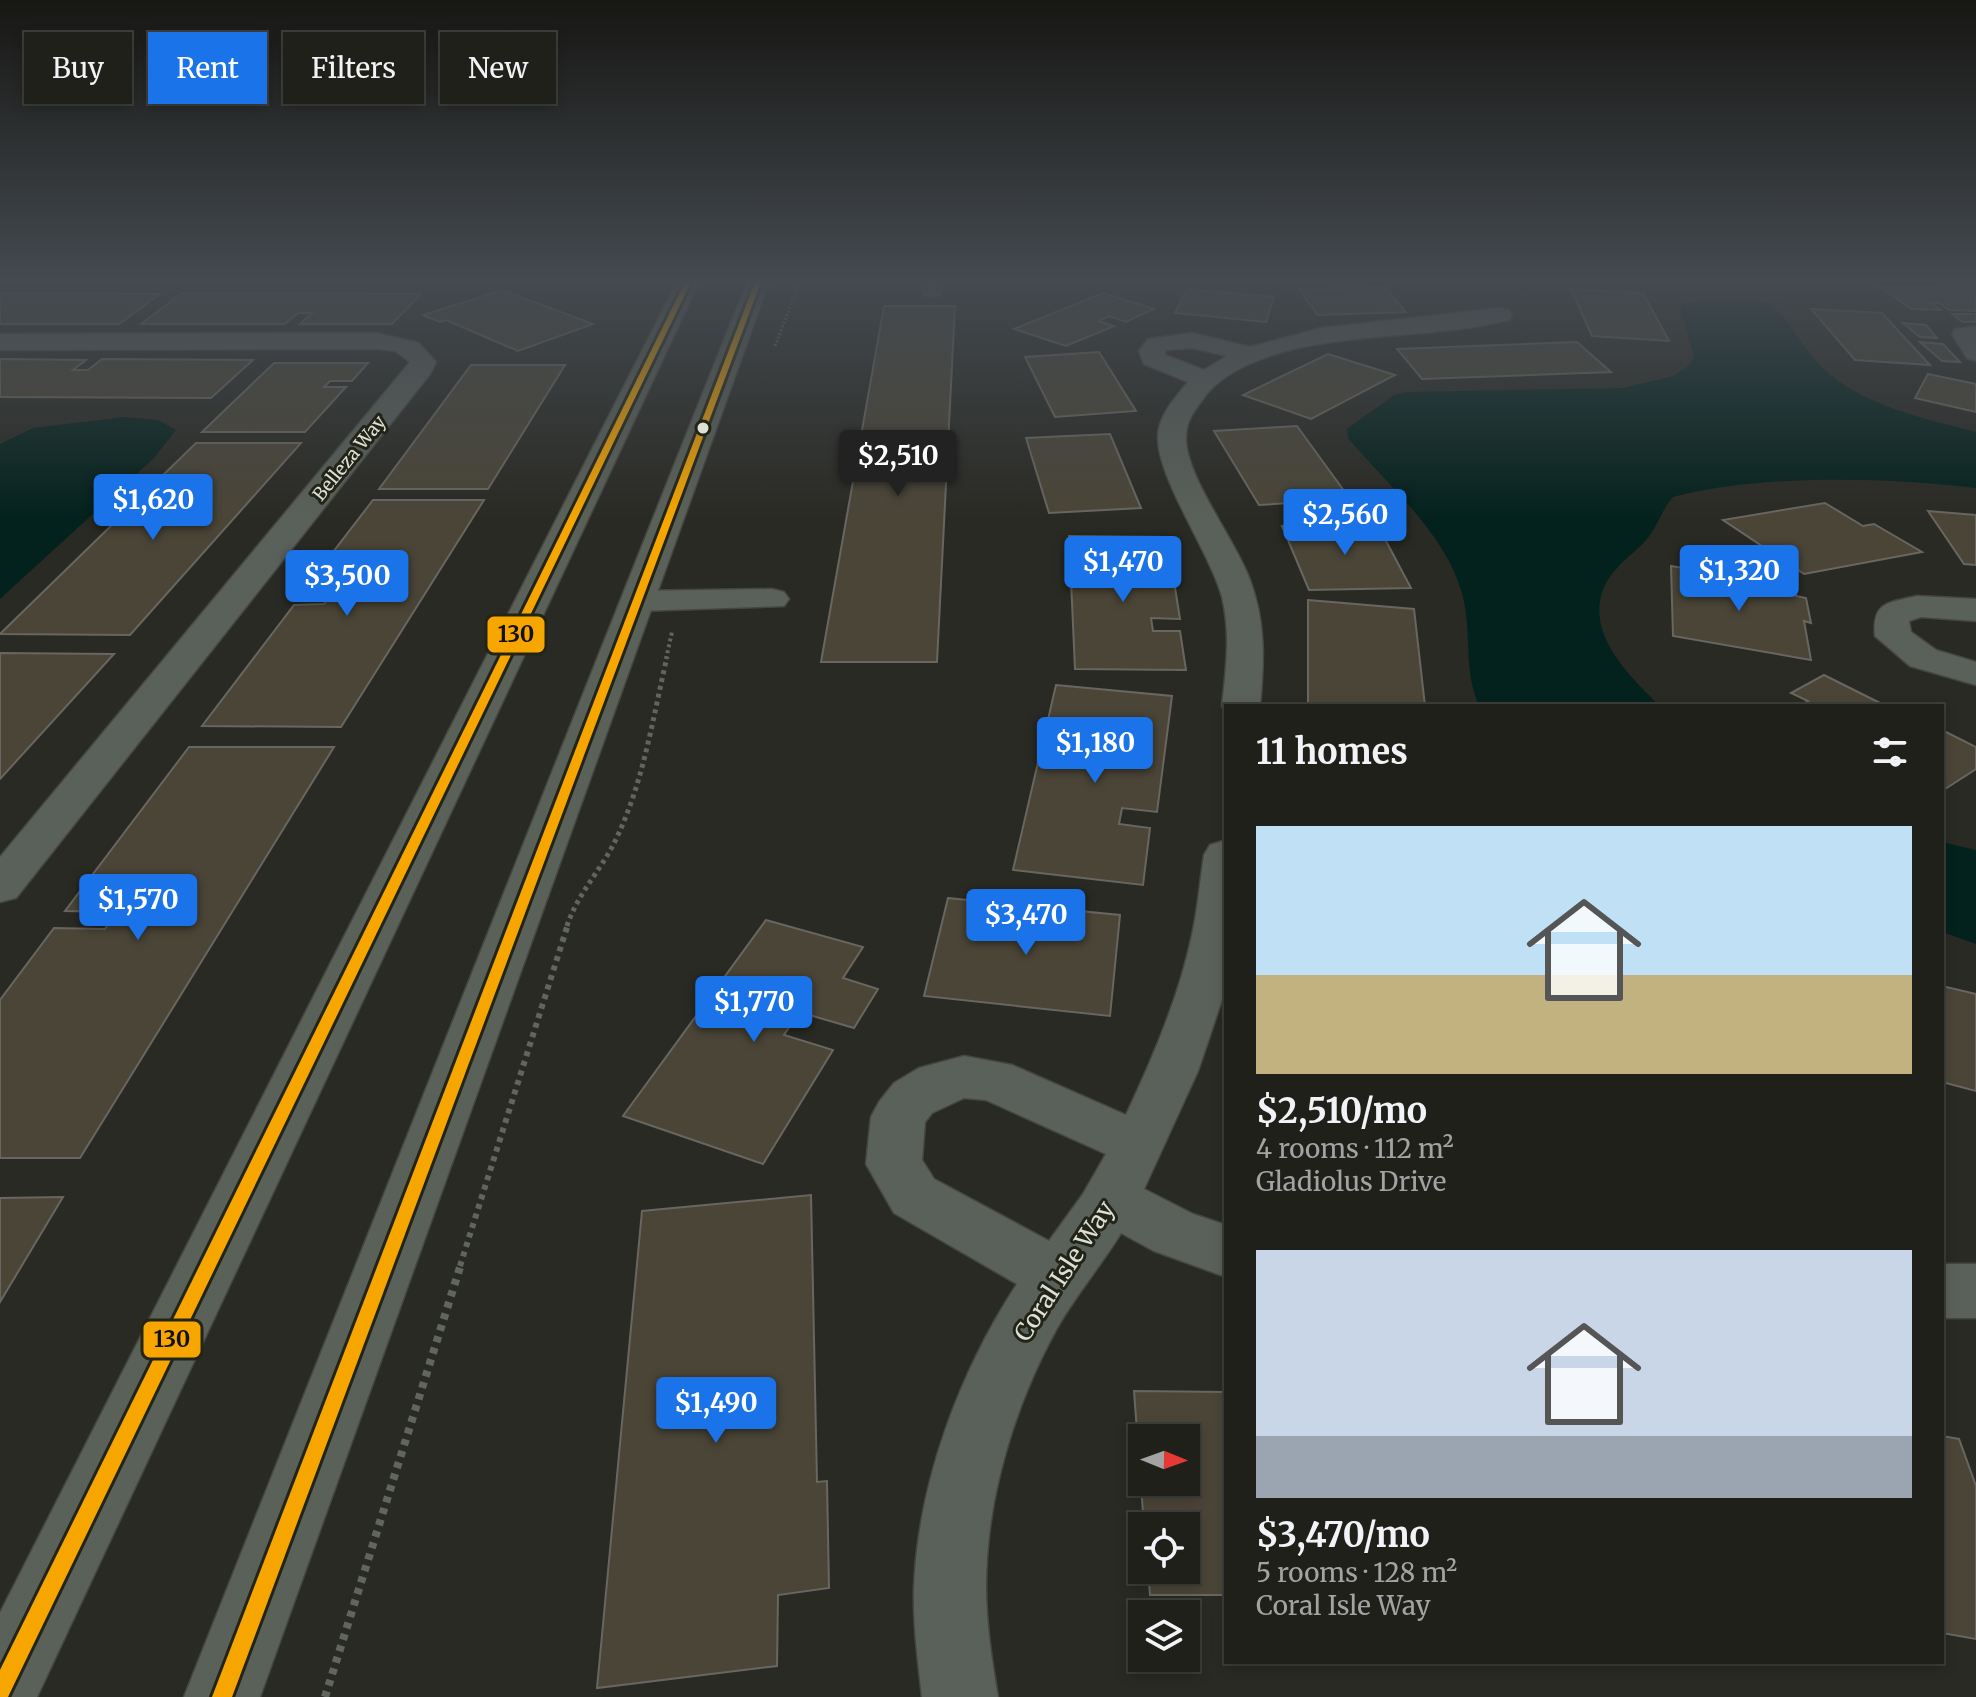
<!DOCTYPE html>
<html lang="en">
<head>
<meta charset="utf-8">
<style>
  :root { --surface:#20201b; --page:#2d2d28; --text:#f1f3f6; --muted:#a2a3a3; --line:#3d3e3a; --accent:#1a73e8 }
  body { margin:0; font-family:Merriweather,serif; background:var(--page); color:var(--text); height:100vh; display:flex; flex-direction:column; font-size:30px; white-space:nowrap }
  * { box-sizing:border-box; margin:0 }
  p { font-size:26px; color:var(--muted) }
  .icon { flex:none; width:44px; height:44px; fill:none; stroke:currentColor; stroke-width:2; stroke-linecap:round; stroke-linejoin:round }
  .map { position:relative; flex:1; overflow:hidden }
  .drawer { position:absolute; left:1224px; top:704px; width:720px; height:960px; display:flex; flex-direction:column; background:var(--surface); border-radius:0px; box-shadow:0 4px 12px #0003,0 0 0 2px var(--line) }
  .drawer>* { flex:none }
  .top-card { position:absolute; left:24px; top:32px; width:760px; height:72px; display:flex; gap:16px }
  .needle { width:52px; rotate:91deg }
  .controls { position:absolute; left:1128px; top:1424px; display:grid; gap:16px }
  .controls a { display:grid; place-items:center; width:72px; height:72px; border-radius:0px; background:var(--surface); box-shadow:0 4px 12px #0003,0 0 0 2px var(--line); font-size:40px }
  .price { position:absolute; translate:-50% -68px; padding:0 18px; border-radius:8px; background:var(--accent); color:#fff; font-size:26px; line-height:52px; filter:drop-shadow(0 2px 4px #0008) }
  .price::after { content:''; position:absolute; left:50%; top:48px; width:24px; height:18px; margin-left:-12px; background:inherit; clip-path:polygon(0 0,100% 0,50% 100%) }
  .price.active { background:#222; color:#fff }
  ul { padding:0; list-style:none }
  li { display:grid; align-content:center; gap:16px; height:424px; padding:0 32px }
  li span { display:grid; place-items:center; height:248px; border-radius:0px; color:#555 }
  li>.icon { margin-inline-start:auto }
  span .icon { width:144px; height:144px; fill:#fffc; stroke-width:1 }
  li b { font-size:34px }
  h2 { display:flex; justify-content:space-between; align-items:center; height:96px; padding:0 32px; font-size:34px }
  .pill { padding:0 28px; border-radius:0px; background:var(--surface); box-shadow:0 4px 12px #0003,0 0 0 2px var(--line); font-size:28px; line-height:72px }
  .pill.active { background:var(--accent); color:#fff }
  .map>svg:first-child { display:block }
</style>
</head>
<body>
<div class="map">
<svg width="1976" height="1697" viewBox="0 0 1976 1697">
  <rect width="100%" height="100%" fill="#2a2a24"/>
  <g fill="#04221d">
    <path d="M1705,299L1768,302C1791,320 1802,349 1823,368C1863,406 1925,419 1976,432V488C1888,477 1759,474 1673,497C1662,509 1658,526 1647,539C1633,555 1611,568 1603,590C1586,635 1631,678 1660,706H1479C1463,668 1472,636 1463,597C1447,534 1389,487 1348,438L1347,429L1394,395L1406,392L1623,388L1673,376L1687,367L1694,357L1680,308L1683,304Z"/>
    <path d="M125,417L158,420L176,430L154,458L0,599V444L33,428Z"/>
    <path d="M1942,842L1976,850V944L1942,932Z"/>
  </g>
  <g fill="#4a4537" stroke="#696661" stroke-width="2" fill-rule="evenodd">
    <path d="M1384,287L1406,312L1318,315L1299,290Z"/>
    <path d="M1881,287L1976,288V311L1949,310L1939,303H1931L1941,310L1911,309Z"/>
    <path d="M1187,289L1274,297L1266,322L1175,313Z"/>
    <path d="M1571,289L1643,293L1669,341L1592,336Z"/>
    <path d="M502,290L593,324L518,351L446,320L440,322L423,315Z"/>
    <path d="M0,293L160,294L119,324H0Z"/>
    <path d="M182,293L421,294L392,324H300L312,313H298L285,324H141Z"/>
    <path d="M1103,293L1154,309L1126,322L1109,316L1099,321L1114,326L1066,346L1014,329Z"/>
    <path d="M884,306H955L937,662H821Z"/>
    <path d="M1811,309L1882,313L1930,365L1855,360Z"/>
    <path d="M1952,314H1976V322H1963Z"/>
    <path d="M1903,323L1926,325L1937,338L1920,337Z"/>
    <path d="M1577,342L1611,372L1422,379L1397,349Z"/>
    <path d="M1920,342L1943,344L1960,362L1942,361Z"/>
    <path d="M1099,352L1136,411L1055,417L1025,357Z"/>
    <path d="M1328,354L1395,375L1311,419L1243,395Z"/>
    <path d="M0,359L86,360L73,370H88L102,359L253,360L211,398L0,397Z"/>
    <path d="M274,363H368L352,381H330L324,387H346L305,432H202Z"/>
    <path d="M471,365H565L488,489H379Z"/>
    <path d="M1928,374L1976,384V412L1915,398Z"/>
    <path d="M1297,426L1350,499L1259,505L1214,431Z"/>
    <path d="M1110,434L1141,508L1049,513L1026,438Z"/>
    <path d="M196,443H301L130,635L0,634Z"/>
    <path d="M373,500H484L341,727L202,726L294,605L324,604L331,595H300Z"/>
    <path d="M1825,503L1863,526L1874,524L1922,552L1804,574L1723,520Z"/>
    <path d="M1928,511L1976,515V565L1964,564Z"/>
    <path d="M1377,524L1411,588L1309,590L1282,526Z"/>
    <path d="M1069,536L1167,537L1172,570H1146L1147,580L1174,581L1180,619L1151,618L1153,631H1180L1186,670L1075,669Z"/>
    <path d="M1671,566L1795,586L1796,596L1806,598L1811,623L1804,621L1811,660L1673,636Z"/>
    <path d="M1308,600L1414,609L1425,706H1308Z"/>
    <path d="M0,653L114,654L0,779Z"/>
    <path d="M1824,675L1886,706H1799L1808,701L1791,693Z"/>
    <path d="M1056,685L1172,696L1157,812L1122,808L1119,824L1150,828L1143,885L1013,870Z"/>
    <path d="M1942,730L1976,747V769L1942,791Z"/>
    <path d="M189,747H334L80,1158H0V1000L54,928L105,929L117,912L65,911Z"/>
    <path d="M948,898L1120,915L1110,1016L924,996Z"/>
    <path d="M766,920L863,947L843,978L878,989L854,1028L799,1012L784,1035L833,1050L763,1164L623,1116Z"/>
    <path d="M1942,986L1976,994V1091L1942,1082Z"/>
    <path d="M811,1195L817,1482L827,1481L829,1588L778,1595L777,1666L597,1688L642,1211Z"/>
    <path d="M63,1197L0,1302V1198Z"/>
    <path d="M1134,1391L1226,1392V1595H1150L1148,1570H1186V1526H1144ZM1142,1438H1186V1482H1142Z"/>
    <path d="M1942,1436L1959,1439L1976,1486V1639L1942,1633Z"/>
  </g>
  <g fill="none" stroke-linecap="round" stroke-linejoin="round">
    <defs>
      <g id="minor">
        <path d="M921,282H943L940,296H924Z"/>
        <path d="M1500,308L1509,310L1512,315L1509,320C1436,338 1359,332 1286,351C1257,359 1220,374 1203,399C1194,411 1186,421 1186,437C1184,474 1236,541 1250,580C1266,623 1264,662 1260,706H1226V712L1222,706C1226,669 1231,634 1222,597C1210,551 1149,467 1159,428C1163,410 1177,396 1188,382L1144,364L1139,351L1148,339L1192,333L1250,347L1321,328ZM1192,348L1227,356L1204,370L1165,355L1166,350Z"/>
        <path d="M1976,326V361L1967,358L1952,334L1955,329Z"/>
        <path d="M377,333L419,343L436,362L430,374L16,898L0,902V857L410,362L395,351L377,349L0,350V334Z"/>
        <path d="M772,589L784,592L789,599L784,606L638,611L626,608L621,601L626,594L638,591Z"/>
        <path d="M1917,596L1976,599V621L1921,617L1909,621L1911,632L1936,650L1976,662V685L1910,666L1875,636C1872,602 1887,603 1917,596Z"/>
        <path d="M1226,840V988L1198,1071L1144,1189L1193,1214L1226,1225V1277L1154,1251L1121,1233C1101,1266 1075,1296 1056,1330C1014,1407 986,1499 986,1587C986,1624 992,1661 998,1697H922C918,1661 913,1624 914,1588C918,1483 960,1371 1017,1284L894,1213L866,1164L871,1117L879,1102L894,1083L919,1068L964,1056L1012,1065L1126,1115C1153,1057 1179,997 1192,935C1198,908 1200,881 1204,855L1210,845ZM964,1098L986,1100L1106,1154L1083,1194L1049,1241L934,1179L922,1160L925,1122L932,1113Z"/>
        <rect x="1942" y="1264" width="34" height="54"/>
      </g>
      <g id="major">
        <path d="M677,282H699L37,1697H0V1613Z"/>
        <path d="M747,282H769L260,1697H184Z"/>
      </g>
    </defs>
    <use href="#minor" stroke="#464641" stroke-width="3"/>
    <use href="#major" stroke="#464641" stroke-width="3"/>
    <path stroke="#60655e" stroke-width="3" stroke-dasharray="2 2" stroke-linecap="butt" d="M775,346L800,282"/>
    <path stroke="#60655e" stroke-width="4" stroke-dasharray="3 3" stroke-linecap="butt" d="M666,659L672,632"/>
    <path stroke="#60655e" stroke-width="5" stroke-dasharray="4 4" stroke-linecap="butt" d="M567,926C578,892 604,867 618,835C644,779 653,717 667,657"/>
    <path stroke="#60655e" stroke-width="6" stroke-dasharray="5 5" stroke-linecap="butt" d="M460,1266L568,924"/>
    <path stroke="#60655e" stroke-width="8" stroke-dasharray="6 6" stroke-linecap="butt" d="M325,1697L461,1264"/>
    <use href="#minor" fill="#5a615a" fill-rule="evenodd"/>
    <use href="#major" fill="#5a6158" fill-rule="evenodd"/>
    <defs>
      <g id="bus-1">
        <path d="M685,282H691L8,1697H0V1670Z"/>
        <path d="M755,282H761L232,1697H212Z"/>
      </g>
    </defs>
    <use href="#bus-1" stroke="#222417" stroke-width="6"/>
    <use href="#bus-1" fill="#f7a600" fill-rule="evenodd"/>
  </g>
  <linearGradient id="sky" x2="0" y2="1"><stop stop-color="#171714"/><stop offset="0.54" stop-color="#444a50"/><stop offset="1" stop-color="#444a50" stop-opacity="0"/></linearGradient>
  <rect width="1976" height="519" fill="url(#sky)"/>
  <circle fill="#dee0d7" stroke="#222417" stroke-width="3" cx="703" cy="428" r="7"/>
  <g text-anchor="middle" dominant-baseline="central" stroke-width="6" stroke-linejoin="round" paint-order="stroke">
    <g font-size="18" fill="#dee0d7" stroke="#222417">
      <text transform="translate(349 458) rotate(-51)">Belleza Way</text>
    </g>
    <g font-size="24" fill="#dee0d7" stroke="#222417">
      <text transform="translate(1064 1271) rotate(-57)">Coral Isle Way</text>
    </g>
  </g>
  <g stroke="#222417" stroke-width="3">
    <rect x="486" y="615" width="60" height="39" rx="8" fill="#f7a600"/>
    <rect x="142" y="1320" width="60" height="39" rx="8" fill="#f7a600"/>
  </g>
  <g font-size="22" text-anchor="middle" font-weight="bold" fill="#111">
    <text x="516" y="642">130</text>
    <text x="172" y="1347">130</text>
  </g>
</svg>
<div class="controls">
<a><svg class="needle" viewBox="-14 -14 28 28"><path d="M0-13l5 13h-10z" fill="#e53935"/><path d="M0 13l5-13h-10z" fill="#a2a3a3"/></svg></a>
<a><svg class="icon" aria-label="locate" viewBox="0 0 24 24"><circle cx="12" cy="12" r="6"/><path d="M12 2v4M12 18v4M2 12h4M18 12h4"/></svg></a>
<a><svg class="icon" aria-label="layers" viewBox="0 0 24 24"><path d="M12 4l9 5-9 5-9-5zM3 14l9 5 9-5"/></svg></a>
</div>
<b class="price active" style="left:898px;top:498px">$2,510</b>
<b class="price" style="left:153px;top:542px">$1,620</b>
<b class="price" style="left:1345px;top:557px">$2,560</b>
<b class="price" style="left:1123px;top:604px">$1,470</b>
<b class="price" style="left:1739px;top:613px">$1,320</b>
<b class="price" style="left:347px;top:618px">$3,500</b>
<b class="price" style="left:1095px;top:785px">$1,180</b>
<b class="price" style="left:138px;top:942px">$1,570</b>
<b class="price" style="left:1026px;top:957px">$3,470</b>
<b class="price" style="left:754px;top:1044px">$1,770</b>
<b class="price" style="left:716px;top:1445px">$1,490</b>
<div class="top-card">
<a class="pill">Buy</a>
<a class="pill active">Rent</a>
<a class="pill">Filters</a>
<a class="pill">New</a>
</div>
<section class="drawer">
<h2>11 homes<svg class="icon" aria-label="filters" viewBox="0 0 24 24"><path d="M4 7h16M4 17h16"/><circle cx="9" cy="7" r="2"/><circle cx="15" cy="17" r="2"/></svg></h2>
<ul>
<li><span style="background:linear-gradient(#bfe0f5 60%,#c2b280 0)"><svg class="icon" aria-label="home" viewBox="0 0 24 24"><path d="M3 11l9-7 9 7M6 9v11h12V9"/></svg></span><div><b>$2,510/mo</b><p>4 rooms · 112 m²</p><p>Gladiolus Drive</p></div></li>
<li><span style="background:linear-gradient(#c9d6e8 75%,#9aa5b1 0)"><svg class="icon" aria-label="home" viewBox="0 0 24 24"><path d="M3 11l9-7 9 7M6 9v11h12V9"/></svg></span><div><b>$3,470/mo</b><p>5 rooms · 128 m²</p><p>Coral Isle Way</p></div></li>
</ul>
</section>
</div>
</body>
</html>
